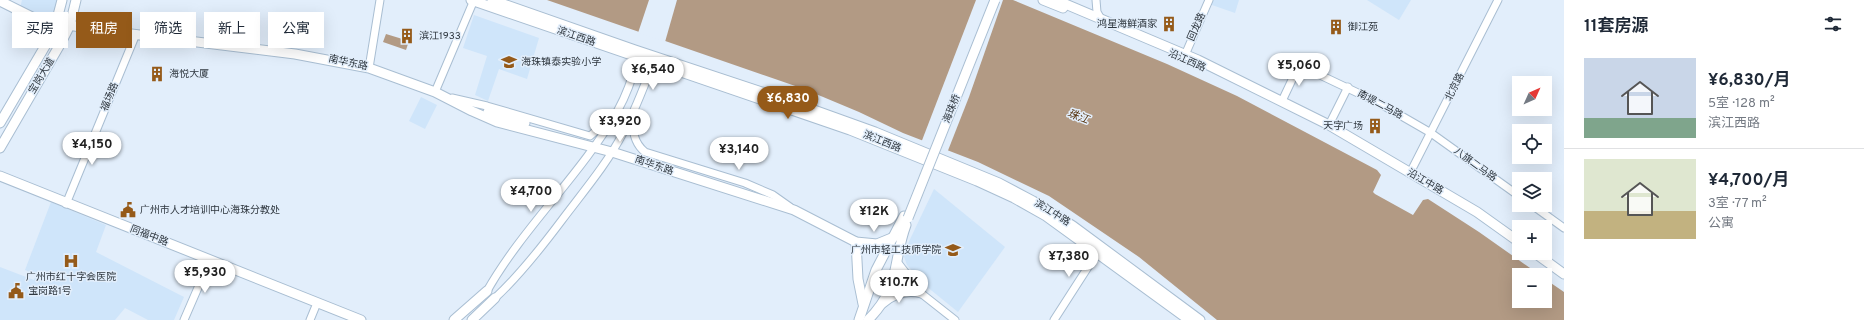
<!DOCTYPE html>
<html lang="zh">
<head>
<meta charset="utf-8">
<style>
  :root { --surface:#fff; --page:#f2f2f3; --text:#1f2937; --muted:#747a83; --line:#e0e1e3; --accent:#955a19 }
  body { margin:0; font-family:Overpass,"Noto Sans SC",sans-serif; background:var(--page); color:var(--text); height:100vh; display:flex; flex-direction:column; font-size:15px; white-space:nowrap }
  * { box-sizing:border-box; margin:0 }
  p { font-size:13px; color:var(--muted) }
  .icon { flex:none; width:22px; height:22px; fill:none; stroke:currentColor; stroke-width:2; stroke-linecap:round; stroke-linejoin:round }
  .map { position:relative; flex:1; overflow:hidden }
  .details { display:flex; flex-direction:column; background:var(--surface); width:300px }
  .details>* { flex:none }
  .hud { position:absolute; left:12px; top:12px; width:380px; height:36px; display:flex; gap:8px }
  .needle { width:26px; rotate:45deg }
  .buttons { position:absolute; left:1512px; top:76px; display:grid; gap:8px }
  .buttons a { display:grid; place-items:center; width:40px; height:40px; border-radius:0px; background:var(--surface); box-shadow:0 4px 16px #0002; font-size:20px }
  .price { position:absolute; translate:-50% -34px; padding:0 9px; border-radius:14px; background:#fff; color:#222; font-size:13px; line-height:26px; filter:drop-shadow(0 1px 2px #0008) }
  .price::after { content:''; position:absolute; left:50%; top:24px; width:12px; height:9px; margin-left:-6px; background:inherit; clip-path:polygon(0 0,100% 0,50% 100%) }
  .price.active { background:var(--accent); color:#fff }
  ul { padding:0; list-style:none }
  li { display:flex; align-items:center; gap:12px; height:100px; padding:0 20px }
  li+li { border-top:1px solid var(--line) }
  li span { display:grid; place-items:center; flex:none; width:112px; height:80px; border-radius:0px; color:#555 }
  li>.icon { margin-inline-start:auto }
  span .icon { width:48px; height:48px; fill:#fffc; stroke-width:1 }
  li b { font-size:17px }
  h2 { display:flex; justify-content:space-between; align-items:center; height:48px; padding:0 20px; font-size:17px }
  .tag { padding:0 14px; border-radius:0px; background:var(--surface); box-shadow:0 4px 16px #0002; font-size:14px; line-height:36px }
  .tag.active { background:var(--accent); color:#fff }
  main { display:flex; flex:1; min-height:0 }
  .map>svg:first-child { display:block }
</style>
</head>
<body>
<main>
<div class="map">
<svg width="1564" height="320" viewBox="0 0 1564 320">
  <rect width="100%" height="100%" fill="#e2eefb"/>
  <g fill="#cfe5fa">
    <path d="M22,0H58L54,20L32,13L20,8Z"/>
    <path d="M1211,0H1239L1235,13L1209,4Z"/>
    <path d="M1367,0H1411L1399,20Z"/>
    <path d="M474,15L539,38L527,79L499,69L488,101L475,95L487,56L463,48Z"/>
    <path d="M421,97L437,105L425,129L409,121Z"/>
    <path d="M934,189L1005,247L958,312L926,286L907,265L903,254Z"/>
    <path d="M51,202L106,225L96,252L184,297L174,320H148L125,308L115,320H0V267L34,280L36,275L25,270Z"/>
  </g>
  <g fill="#b29a84">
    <path d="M547,0H1013L1167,64L1237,96L1377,170L1381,175L1373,192L1375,194L1413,215L1423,200L1428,199L1479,232L1540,275H1519V301H1545V279L1564,292V320H1217L1139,257L1049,196L978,162L903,133L859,112L804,89Z"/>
    <path d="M386,34L409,41L406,50L383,42Z"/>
  </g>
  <g fill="#e2eefb">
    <path d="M649,0H677L665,42L638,33Z"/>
    <path d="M976,0H1003L969,97L947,153L921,143Z"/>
  </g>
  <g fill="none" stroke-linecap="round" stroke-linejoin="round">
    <defs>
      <g id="minor">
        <path d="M1096,0L1097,12L1101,19"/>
        <path d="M1185,55L1209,0"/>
        <path d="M369,68L380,0"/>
        <path d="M435,92L474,0"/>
        <path d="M452,98L487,106L590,136L608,120"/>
        <path d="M1282,101L1299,65L1379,103L1431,133L1519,196"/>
        <path d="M633,117C632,131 634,143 645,152L745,183L773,195L790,207"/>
        <path d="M1329,125L1348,87"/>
        <path d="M1410,173L1498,0"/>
        <path d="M66,204L136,34"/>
        <path d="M1532,205L1564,228"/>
        <path d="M898,263L922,294L955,320"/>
        <path d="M487,291C524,226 581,175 618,110C627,94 633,76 638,58L644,56"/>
        <path d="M495,298C520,275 541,248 562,220C583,192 607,164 623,133C635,111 644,87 653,63L651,60"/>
        <path d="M883,304C895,294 907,290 921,294"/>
        <path d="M184,320L210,260"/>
        <path d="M310,320L317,303"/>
        <path d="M1054,320L1099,250"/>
      </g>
      <g id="major">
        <path d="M471,0L850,130L977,181L1014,198L1046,216L1189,320"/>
        <path d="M492,0L635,50L786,100L875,132L999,183L1033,201L1073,226L1200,320"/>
        <path d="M1043,0L1063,8"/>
        <path d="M1056,0L1198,60L1329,125L1477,212L1519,242"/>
        <path d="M0,1L32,17L56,23L99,30L295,54L369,68L435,92L472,111L497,122L612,152L794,210L856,242L877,244L894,237"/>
        <path d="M488,112L525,123"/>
        <path d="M0,123L51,36L56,23L62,0"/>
        <path d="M0,148L62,41L70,25L76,0"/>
        <path d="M0,176L361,320"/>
        <path d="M856,242L858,279L863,304"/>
        <path d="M1535,253L1564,274"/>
        <path d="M454,320L487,291"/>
        <path d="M472,320L495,298"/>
        <path d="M859,320L876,270L904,216"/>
        <path d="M868,320C901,287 892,263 906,225"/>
      </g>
    </defs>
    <use href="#minor" stroke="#a9bed2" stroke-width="9"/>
    <use href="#major" stroke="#a9bed2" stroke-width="11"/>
    <use href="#minor" stroke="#fff" stroke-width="7"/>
    <use href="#major" stroke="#fff" stroke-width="9"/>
    <defs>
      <path id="major-bridge" d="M908,218L995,0"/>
    </defs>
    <use href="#major-bridge" stroke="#a9bed2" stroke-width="11" stroke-linecap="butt"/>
    <use href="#major-bridge" stroke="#fff" stroke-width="9"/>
  </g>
  <defs>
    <symbol id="building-bare" viewBox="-9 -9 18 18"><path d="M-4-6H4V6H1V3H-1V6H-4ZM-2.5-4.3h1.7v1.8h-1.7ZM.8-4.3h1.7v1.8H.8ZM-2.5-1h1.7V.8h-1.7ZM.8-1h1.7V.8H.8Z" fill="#955a19" stroke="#e2eefb" stroke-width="2.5" paint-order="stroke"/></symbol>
    <symbol id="school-bare" viewBox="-9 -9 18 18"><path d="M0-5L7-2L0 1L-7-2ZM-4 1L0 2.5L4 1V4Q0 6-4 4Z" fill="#955a19" stroke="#e2eefb" stroke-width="2.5" paint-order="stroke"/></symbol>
    <symbol id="civic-bare" viewBox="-9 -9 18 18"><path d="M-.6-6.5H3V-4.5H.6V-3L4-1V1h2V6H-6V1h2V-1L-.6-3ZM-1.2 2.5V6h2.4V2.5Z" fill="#955a19" stroke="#e2eefb" stroke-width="2.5" paint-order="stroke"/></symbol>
    <symbol id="hospital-bare" viewBox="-9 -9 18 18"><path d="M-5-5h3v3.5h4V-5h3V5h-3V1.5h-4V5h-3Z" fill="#955a19" stroke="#e2eefb" stroke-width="2.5" paint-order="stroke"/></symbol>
  </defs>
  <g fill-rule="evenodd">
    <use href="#building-bare" x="1158" y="13" width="22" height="22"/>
    <use href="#building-bare" x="1325" y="16" width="22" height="22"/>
    <use href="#building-bare" x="396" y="25" width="22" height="22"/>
    <use href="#school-bare" x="498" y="51" width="22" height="22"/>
    <use href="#building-bare" x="146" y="63" width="22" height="22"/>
    <use href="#building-bare" x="1364" y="115" width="22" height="22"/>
    <use href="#civic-bare" x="117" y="199" width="22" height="22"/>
    <use href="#school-bare" x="942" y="239" width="22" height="22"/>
    <use href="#hospital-bare" x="60" y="250" width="22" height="22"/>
    <use href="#civic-bare" x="5" y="280" width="22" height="22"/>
  </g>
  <g text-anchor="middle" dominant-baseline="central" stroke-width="3" stroke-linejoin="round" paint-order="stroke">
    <g font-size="10" fill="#2f373f" stroke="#e2eefb" text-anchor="start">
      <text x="1157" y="24" text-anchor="end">鸿星海鲜酒家</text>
      <text x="1348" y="27">御江苑</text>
      <text x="419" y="36">滨江1933</text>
      <text x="521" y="62">海珠镇泰实验小学</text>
      <text x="169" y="74">海悦大厦</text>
      <text x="1363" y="126" text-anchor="end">天字广场</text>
      <text x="140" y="210">广州市人才培训中心海珠分教处</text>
      <text x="941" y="250" text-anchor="end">广州市轻工技师学院</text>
      <text x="71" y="277" text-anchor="middle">广州市红十字会医院</text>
      <text x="28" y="291">宝岗路1号</text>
    </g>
    <g font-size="10" fill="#2f373f" stroke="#e2eefb">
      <text transform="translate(1197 27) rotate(-66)">回龙路</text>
      <text transform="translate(576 37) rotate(19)">滨江西路</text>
      <text transform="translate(1187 61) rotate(24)">沿江西路</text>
      <text transform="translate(348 63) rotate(12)">南华东路</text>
      <text transform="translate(42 76) rotate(-59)">宝岗大道</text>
      <text transform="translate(1455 87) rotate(-63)">北京路</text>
      <text transform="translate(110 97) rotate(-68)">福场路</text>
      <text transform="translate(1380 105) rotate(28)">南堤二马路</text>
      <text transform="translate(952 109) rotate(-68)">海珠桥</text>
      <text transform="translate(882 142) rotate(22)">滨江西路</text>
      <text transform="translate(1475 165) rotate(36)">八旗二马路</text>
      <text transform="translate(654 166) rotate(19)">南华东路</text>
      <text transform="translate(1425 182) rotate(30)">沿江中路</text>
      <text transform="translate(1052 213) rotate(32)">滨江中路</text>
      <text transform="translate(149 236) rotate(21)">同福中路</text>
    </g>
    <g font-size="11" font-style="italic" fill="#56320c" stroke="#e2eefb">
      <text transform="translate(1078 117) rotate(20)">珠江</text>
    </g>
  </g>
</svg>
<div class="buttons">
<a><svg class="needle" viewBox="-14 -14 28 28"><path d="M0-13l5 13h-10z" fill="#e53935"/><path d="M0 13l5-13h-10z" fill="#747a83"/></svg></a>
<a><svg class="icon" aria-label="locate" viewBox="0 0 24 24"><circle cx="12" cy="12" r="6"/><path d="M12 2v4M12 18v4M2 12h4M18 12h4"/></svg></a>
<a><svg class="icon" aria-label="layers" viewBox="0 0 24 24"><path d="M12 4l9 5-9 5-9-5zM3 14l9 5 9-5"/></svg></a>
<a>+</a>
<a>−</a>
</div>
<b class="price" style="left:1299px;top:87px">¥5,060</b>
<b class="price" style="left:653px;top:91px">¥6,540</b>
<b class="price active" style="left:788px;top:120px">¥6,830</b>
<b class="price" style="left:620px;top:143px">¥3,920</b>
<b class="price" style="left:92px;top:166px">¥4,150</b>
<b class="price" style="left:739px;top:171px">¥3,140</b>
<b class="price" style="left:531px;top:213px">¥4,700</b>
<b class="price" style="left:874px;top:233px">¥12K</b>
<b class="price" style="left:1069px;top:278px">¥7,380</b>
<b class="price" style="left:205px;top:294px">¥5,930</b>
<b class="price" style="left:899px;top:304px">¥10.7K</b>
<div class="hud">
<a class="tag">买房</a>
<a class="tag active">租房</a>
<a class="tag">筛选</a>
<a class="tag">新上</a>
<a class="tag">公寓</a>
</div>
</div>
<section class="details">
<h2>11套房源<svg class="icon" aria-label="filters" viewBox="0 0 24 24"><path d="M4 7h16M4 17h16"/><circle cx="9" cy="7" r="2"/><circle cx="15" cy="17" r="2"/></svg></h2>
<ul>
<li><span style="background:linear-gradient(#c9d6e8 75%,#7fa58c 0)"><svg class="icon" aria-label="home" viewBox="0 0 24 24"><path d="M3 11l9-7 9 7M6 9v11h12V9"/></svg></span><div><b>¥6,830/月</b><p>5室 · 128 m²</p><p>滨江西路</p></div></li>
<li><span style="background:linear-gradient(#dfe7d0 65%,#c2b280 0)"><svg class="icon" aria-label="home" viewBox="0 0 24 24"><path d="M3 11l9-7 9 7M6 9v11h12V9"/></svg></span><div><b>¥4,700/月</b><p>3室 · 77 m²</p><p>公寓</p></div></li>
</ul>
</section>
</main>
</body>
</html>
